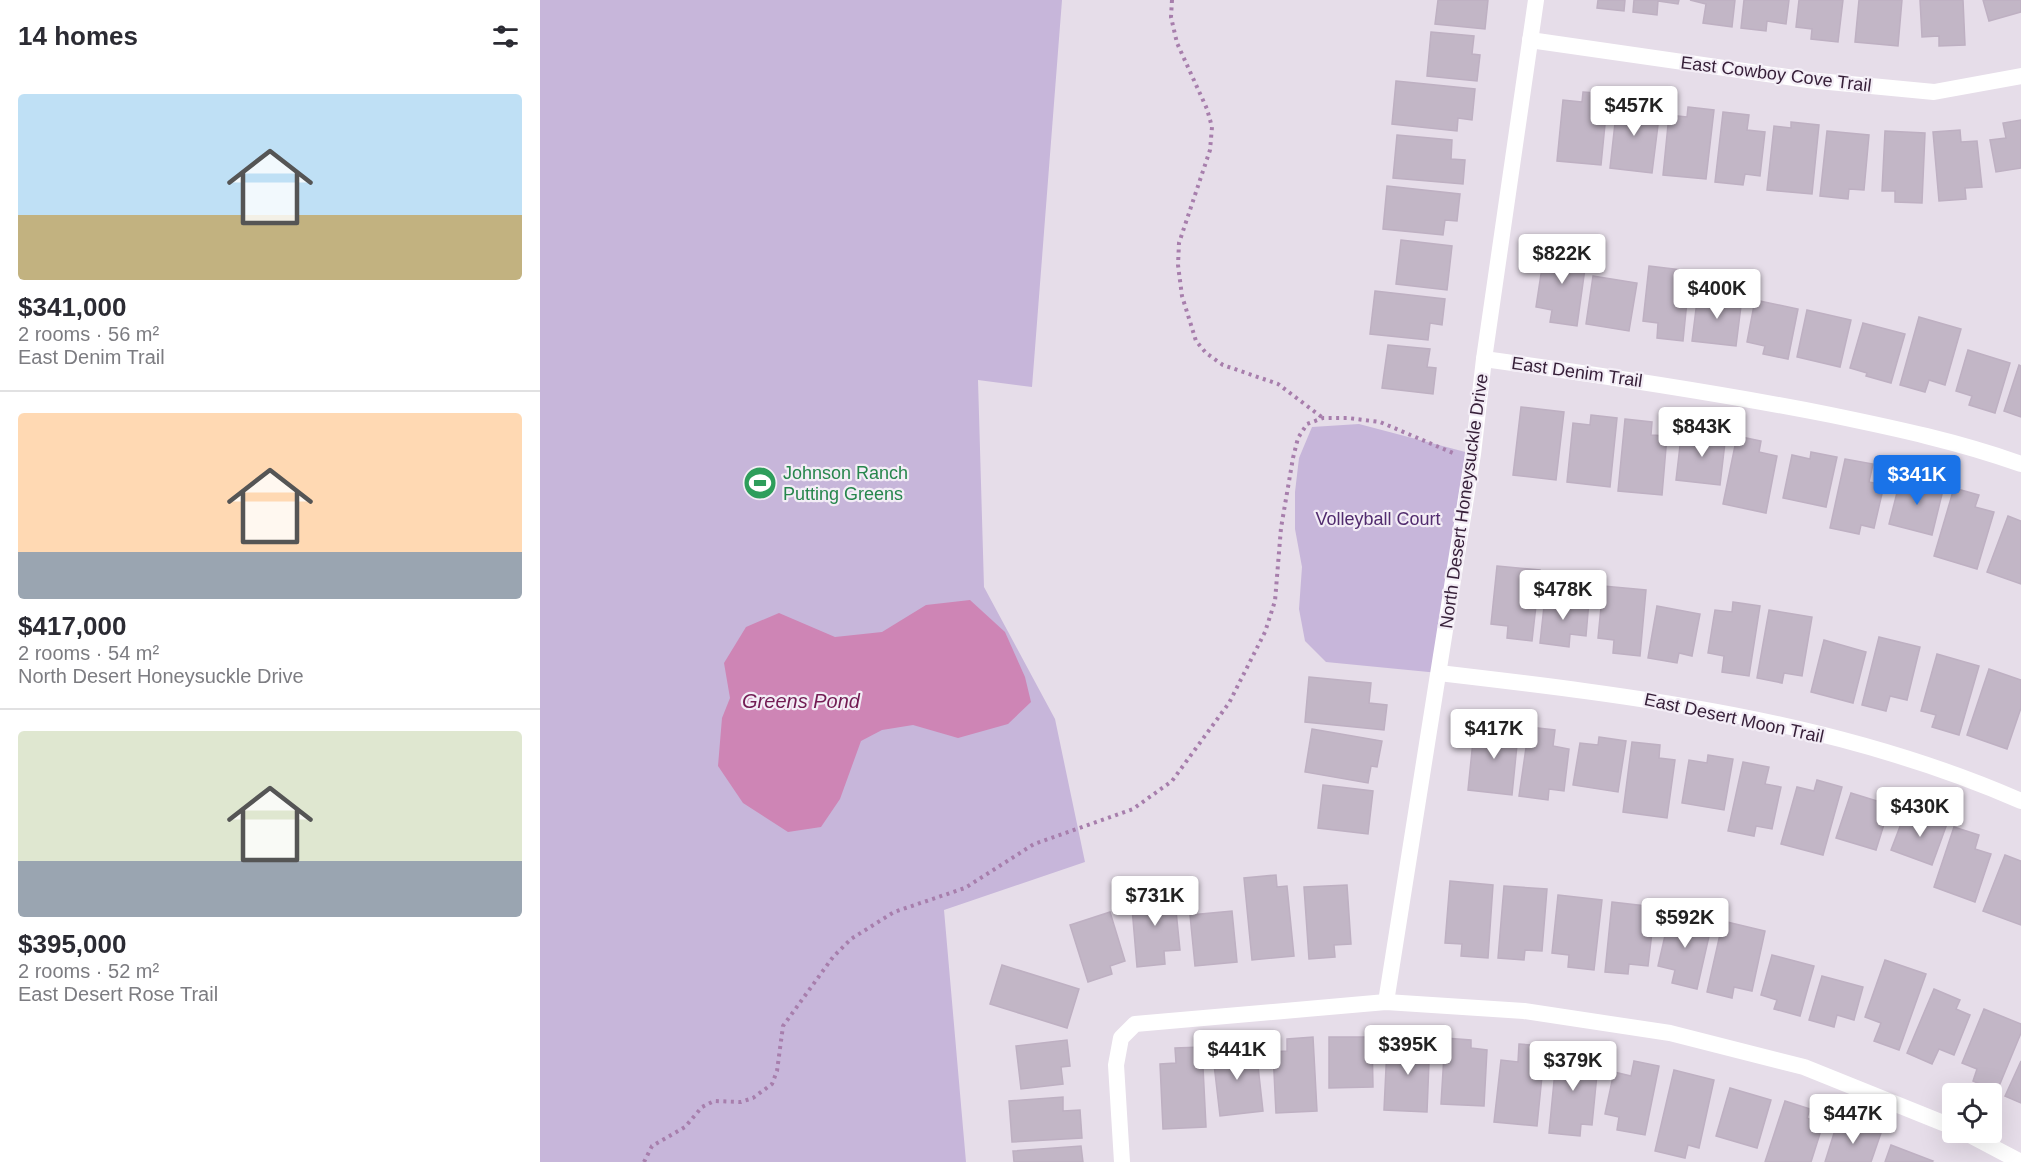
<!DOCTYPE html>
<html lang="en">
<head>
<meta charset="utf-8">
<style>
  :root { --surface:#fff; --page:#f2f2f3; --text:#2b2b33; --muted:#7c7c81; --line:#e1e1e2; --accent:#1a73e8 }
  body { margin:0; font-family:Helvetica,sans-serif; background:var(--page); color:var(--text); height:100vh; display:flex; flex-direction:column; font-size:22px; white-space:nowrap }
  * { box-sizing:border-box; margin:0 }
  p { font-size:20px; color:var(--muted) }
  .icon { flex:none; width:33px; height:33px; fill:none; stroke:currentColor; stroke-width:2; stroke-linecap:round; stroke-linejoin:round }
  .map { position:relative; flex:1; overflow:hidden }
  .sheet { display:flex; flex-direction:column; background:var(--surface); width:540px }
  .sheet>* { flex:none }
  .buttons { position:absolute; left:1402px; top:1083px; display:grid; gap:12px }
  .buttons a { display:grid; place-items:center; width:60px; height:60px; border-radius:6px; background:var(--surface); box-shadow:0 6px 24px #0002; font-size:30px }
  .price { position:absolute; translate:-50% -51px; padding:0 14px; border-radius:6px; background:#fff; color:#222; font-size:20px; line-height:39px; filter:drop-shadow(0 2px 3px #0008) }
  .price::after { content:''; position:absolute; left:50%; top:36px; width:18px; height:14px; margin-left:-9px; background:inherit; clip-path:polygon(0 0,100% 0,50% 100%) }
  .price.on { background:var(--accent); color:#fff }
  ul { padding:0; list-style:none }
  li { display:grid; align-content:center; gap:12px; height:318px; padding:0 18px }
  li+li { border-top:2px solid var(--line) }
  li span { display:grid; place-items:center; height:186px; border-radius:6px; color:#555 }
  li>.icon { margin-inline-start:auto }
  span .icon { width:108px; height:108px; fill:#fffc; stroke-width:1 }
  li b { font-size:26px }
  h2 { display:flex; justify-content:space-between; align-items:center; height:72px; padding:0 18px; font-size:26px }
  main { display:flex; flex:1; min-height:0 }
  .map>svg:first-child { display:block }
</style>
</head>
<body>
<main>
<section class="sheet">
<h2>14 homes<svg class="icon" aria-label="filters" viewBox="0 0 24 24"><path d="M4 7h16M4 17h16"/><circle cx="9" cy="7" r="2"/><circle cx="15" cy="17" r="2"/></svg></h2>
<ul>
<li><span style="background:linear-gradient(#bfe0f5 65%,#c2b280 0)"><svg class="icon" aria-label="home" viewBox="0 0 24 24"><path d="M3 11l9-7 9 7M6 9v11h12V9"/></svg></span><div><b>$341,000</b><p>2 rooms · 56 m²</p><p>East Denim Trail</p></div></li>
<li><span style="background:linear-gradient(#ffd9b3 75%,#9aa5b1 0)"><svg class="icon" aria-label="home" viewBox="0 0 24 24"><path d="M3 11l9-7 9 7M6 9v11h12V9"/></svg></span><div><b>$417,000</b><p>2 rooms · 54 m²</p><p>North Desert Honeysuckle Drive</p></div></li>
<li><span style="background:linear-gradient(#dfe7d0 70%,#9aa5b1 0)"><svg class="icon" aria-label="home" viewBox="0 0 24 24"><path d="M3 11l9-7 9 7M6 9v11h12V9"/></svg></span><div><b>$395,000</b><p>2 rooms · 52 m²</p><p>East Desert Rose Trail</p></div></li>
</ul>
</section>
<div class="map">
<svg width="1481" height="1162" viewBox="0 0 1481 1162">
  <rect width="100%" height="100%" fill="#e6dde9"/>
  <g fill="#c7b6da">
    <path d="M0,0H522L492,387L438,380L444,587L515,719L545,862L404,910L426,1162H0Z"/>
    <path d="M819,424L933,454L899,673L786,662L765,641L759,609L762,567L755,529V492L759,458L772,427Z"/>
  </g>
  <path fill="#ce85b5" d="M430,600L465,632L485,677L491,702L468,724L418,738L373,725L342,730L321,741L300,799L281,827L248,832L203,803L178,766L182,718L190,698L184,663L206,627L239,613L295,637L342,632L386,605Z"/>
  <g fill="#c2b6c6" stroke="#beb0c2" stroke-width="1.5">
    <path d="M898,0H948L945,29L895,24Z"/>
    <path d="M1058,0H1085L1084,11L1057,8Z"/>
    <path d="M1094,0H1139L1138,4L1118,1L1117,15L1093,12Z"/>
    <path d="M1150,0H1195L1192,27L1163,23L1166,4Z"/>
    <path d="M1204,0H1249L1246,24L1227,21L1226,31L1201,28Z"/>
    <path d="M1259,0H1303L1298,42L1271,39L1272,29L1256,27Z"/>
    <path d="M1319,0H1362L1358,46L1315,42Z"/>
    <path d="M1380,0H1423L1425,45L1399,46V36L1382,37Z"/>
    <path d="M1443,0H1481V12L1449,21Z"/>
    <path d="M891,32L934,36L932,54L940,55L937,81L887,76Z"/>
    <path d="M856,81L935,89L932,120L918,118L917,131L852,124Z"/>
    <path d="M1043,92L1068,94L1061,165L1017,161L1023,100L1042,102Z"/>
    <path d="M1078,96L1105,99L1103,115L1119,117L1112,173L1070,168Z"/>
    <path d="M1148,107L1174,110L1166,179L1123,175L1129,115L1147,117Z"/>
    <path d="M1183,112L1209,115L1207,130L1225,132L1220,176L1205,174L1203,185L1175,182Z"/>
    <path d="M1481,120V168L1456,172L1450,140L1466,138L1463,123Z"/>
    <path d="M1251,122L1279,125L1272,194L1227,190L1234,126L1251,128Z"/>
    <path d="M1420,130L1421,142L1437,141L1442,187L1425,188L1426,199L1399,201L1393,132Z"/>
    <path d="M1287,131L1329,135L1324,190L1309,189L1308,199L1280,196Z"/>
    <path d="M1345,131L1385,133L1382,203L1355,202V191H1342Z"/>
    <path d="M857,135L912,140L911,159L925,160L923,184L853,178Z"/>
    <path d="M847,186L920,194L917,221L905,220L903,235L843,229Z"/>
    <path d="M861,240L912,246L907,290L856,284Z"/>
    <path d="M1005,248L1047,254L1037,326L1010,322L1012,310L996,307Z"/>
    <path d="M1109,266L1150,271L1143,341L1117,338L1118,323L1103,321Z"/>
    <path d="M1053,276L1097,283L1089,331L1046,324Z"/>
    <path d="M835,291L905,299L902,325L890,323L888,340L830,334Z"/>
    <path d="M1158,293L1202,298L1196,346L1152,341Z"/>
    <path d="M1215,300L1258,309L1248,359L1223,354L1225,346L1207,342Z"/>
    <path d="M1267,310L1311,320L1300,367L1257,357Z"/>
    <path d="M1379,317L1421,329L1405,385L1389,380L1385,392L1360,385Z"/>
    <path d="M1323,323L1365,334L1351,383L1326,376L1327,373L1310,368Z"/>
    <path d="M848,345L890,349L887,367L896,368L893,394L842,388Z"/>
    <path d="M1428,350L1470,363L1455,413L1429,405L1432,396L1416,391Z"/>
    <path d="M1479,365L1481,366V417L1464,411Z"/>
    <path d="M981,407L1024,412L1016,480L973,475Z"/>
    <path d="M1051,415L1077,418L1070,487L1027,482L1033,423L1050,425Z"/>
    <path d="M1085,419L1112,422L1111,435L1127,436L1122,495L1078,491Z"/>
    <path d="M1159,431L1186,434L1180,485L1136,480L1141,437L1158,439Z"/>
    <path d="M1197,436L1221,441L1219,452L1237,456L1226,513L1183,504Z"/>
    <path d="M1271,452L1297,457L1286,507L1243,498L1252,455L1270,459Z"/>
    <path d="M1305,459L1333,464L1329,482L1344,485L1334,528L1321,525L1319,534L1290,528Z"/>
    <path d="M1380,480L1404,486L1392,535L1349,524L1360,481L1379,486Z"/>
    <path d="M1414,488L1439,495L1435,507L1454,512L1437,569L1394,556Z"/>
    <path d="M1468,516L1481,521V584L1447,572Z"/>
    <path d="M957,566L1000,570L992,641L967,638L968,626L951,624Z"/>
    <path d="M1063,586L1106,590L1100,656L1073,653L1074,640L1058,638Z"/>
    <path d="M1005,597L1049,601L1046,636L1030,634L1029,647L1000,643Z"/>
    <path d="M1193,602L1220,606L1209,676L1182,672L1184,656L1168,653L1175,610L1192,612Z"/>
    <path d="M1117,606L1160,614L1152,656L1139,653L1137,663L1108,658Z"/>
    <path d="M1229,610L1272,617L1262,676L1244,673L1242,683L1217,678Z"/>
    <path d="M1339,637L1380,647L1367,700L1350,696L1346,711L1322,705Z"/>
    <path d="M1284,640L1326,652L1313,703L1271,692Z"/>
    <path d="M1397,654L1439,666L1419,735L1392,727L1396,715L1381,711Z"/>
    <path d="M1449,669L1481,680V708L1467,749L1427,735Z"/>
    <path d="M769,677L831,683L829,703L847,705L844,730L765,722Z"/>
    <path d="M954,722L979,725L972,795L928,790L934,731L953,733Z"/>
    <path d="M989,727L1015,730L1013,746L1029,749L1024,791L1009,789L1008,800L979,796Z"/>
    <path d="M772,729L842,741L837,767L831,766L828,783L765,772Z"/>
    <path d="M1059,737L1086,741L1078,792L1033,785L1040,743L1058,745Z"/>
    <path d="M1092,742L1120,745L1119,758L1135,760L1127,818L1083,812Z"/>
    <path d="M1168,755L1193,759L1184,810L1142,803L1149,760L1167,763Z"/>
    <path d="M1203,762L1229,767L1225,784L1241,787L1232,829L1216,826L1214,836L1188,831Z"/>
    <path d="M1277,780L1302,787L1283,855L1241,844L1257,787L1274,791Z"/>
    <path d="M783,785L833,791L828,834L778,828Z"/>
    <path d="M1311,793L1350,805L1336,850L1296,838Z"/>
    <path d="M1382,812L1408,821L1392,865L1351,850L1364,816L1379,821Z"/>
    <path d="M1414,827L1439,835L1435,849L1451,854L1435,902L1394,887Z"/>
    <path d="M1465,855L1481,861V925L1443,911Z"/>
    <path d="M736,875L737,887L747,886L754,956L712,960L704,878Z"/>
    <path d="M910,881L953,885L948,958L921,956L922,944L905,943Z"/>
    <path d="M807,885L811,944L794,945L795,957L769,959L764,887Z"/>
    <path d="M964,886L1007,889L1002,951L985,950L984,960L958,958Z"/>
    <path d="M634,891L640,950L624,951L625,964L597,967L591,896Z"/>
    <path d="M1018,895L1062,900L1054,970L1028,967L1029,955L1012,953Z"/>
    <path d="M1072,902L1115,907L1108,966L1089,964L1088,974L1065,972Z"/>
    <path d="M692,911L697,962L655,966L650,915Z"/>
    <path d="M570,912L585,961L570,966L572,974L548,982L530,925Z"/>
    <path d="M1130,914L1172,923L1157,989L1132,983L1135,970L1118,966Z"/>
    <path d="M1183,921L1225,931L1212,991L1194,987L1192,998L1167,992Z"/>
    <path d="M1232,955L1274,966L1260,1016L1234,1009L1237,1000L1221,995Z"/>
    <path d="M1345,960L1386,974L1359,1050L1334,1041L1341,1023L1325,1017Z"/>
    <path d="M462,965L539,989L527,1028L450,1004Z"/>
    <path d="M1282,976L1323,987L1314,1020L1297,1015L1294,1027L1269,1020Z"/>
    <path d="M1394,989L1420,1000L1416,1009L1430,1015L1414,1055L1399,1049L1392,1064L1367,1053Z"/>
    <path d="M1444,1009L1481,1024V1033L1457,1091L1433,1081L1437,1069L1422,1063Z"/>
    <path d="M864,1036L890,1037L887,1112L844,1110L847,1047L863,1048Z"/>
    <path d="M773,1037L777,1111L736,1113L733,1052L747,1051V1039Z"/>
    <path d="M789,1037H832L833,1087L789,1088Z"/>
    <path d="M905,1038L931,1040V1048L947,1050L944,1106L901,1104Z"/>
    <path d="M527,1040L530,1066L521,1067L523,1084L481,1089L476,1046Z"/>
    <path d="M699,1043L700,1058L717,1057L723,1111L680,1116L672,1047Z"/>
    <path d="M979,1044L1005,1046L997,1126L954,1122L961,1060L978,1062Z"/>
    <path d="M662,1047L666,1127L623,1129L620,1064L636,1063L635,1048Z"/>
    <path d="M1017,1050L1059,1054L1052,1125L1041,1124L1040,1136L1009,1133Z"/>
    <path d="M1094,1061L1119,1066L1105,1135L1077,1130L1079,1117L1065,1114L1074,1072L1091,1076Z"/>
    <path d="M1481,1061V1103L1465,1096Z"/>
    <path d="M1134,1070L1174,1080L1159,1148L1148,1145L1145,1158L1115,1151Z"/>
    <path d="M1190,1088L1231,1100L1217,1148L1176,1136Z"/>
    <path d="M523,1097V1111L540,1110L542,1138L472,1142L469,1101Z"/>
    <path d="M1245,1101L1270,1109L1267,1118L1283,1124L1271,1162H1225Z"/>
    <path d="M1317,1125L1341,1133L1331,1162H1285L1296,1127L1314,1132Z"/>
    <path d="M1351,1145L1393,1161L1392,1162H1345Z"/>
    <path d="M541,1146L543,1162H474L473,1151Z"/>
  </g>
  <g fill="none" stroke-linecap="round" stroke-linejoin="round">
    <g stroke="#a77eac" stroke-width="4" stroke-dasharray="3 4.5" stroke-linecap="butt">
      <path d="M632,0L631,17L637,43L667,109L672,127L670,150L639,243L638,265L642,296L656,341L666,353L683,365L738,384L783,418"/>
      <path d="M104,1162L112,1146L145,1127L162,1107L174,1101L201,1102L213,1098L232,1084L237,1071L243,1026L293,957L311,939L354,912L425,888L494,844L593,809L632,781L689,703L725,632L735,601L741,528L753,458L758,438L767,424L783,418H808L840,422L913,453"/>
    </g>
    <g stroke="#fff" stroke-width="16">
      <path d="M990,40L1268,80L1394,92L1481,76"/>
      <path d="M944,359C1060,375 1175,392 1291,415C1354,428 1420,442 1481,464"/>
      <path d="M899,673C1096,696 1297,720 1481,801"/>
      <path d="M846,1002L933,454L944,359L996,0"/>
      <path d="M1424,1132L1481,1162"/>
      <path d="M582,1162L576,1065L581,1038L595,1024L846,1002L984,1011L1130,1033L1264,1067L1413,1127"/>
    </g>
  </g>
  <defs>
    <symbol id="stadium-disc" viewBox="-11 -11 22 22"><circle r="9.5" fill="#2e9e5b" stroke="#f3edf6"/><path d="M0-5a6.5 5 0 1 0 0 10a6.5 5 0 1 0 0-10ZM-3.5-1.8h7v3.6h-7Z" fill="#fff"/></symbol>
  </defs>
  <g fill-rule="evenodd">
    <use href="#stadium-disc" x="201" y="464" width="38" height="38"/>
  </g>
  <g text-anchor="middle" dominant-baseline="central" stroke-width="4.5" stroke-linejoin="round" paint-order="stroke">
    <g font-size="18" fill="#361f38" stroke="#f3edf6">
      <text transform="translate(1236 74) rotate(7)">East Cowboy Cove Trail</text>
      <text transform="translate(1037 372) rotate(8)">East Denim Trail</text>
      <text transform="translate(924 501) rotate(-82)">North Desert Honeysuckle Drive</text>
      <text transform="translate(1194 718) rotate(12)">East Desert Moon Trail</text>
    </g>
    <g font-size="18" fill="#27864d" stroke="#f3edf6" text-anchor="start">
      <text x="243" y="473">Johnson Ranch<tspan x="243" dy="21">Putting Greens</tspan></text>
    </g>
    <g font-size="18" fill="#512b6e" stroke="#f3edf6">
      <text x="838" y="519">Volleyball Court</text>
    </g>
    <g font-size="20" font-style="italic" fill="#721b53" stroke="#f3edf6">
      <text x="261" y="701">Greens Pond</text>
    </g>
  </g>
</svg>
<div class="buttons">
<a><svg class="icon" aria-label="locate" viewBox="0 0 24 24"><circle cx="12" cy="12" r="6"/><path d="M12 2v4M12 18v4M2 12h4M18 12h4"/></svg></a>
</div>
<b class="price" style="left:1094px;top:137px">$457K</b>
<b class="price" style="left:1022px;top:285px">$822K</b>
<b class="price" style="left:1177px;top:320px">$400K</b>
<b class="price" style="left:1162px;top:458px">$843K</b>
<b class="price on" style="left:1377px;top:506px">$341K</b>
<b class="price" style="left:1023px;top:621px">$478K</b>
<b class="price" style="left:954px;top:760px">$417K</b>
<b class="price" style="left:1380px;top:838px">$430K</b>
<b class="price" style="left:615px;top:927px">$731K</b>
<b class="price" style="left:1145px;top:949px">$592K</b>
<b class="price" style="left:868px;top:1076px">$395K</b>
<b class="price" style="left:697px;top:1081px">$441K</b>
<b class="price" style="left:1033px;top:1092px">$379K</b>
<b class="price" style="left:1313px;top:1145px">$447K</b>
</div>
</main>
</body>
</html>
